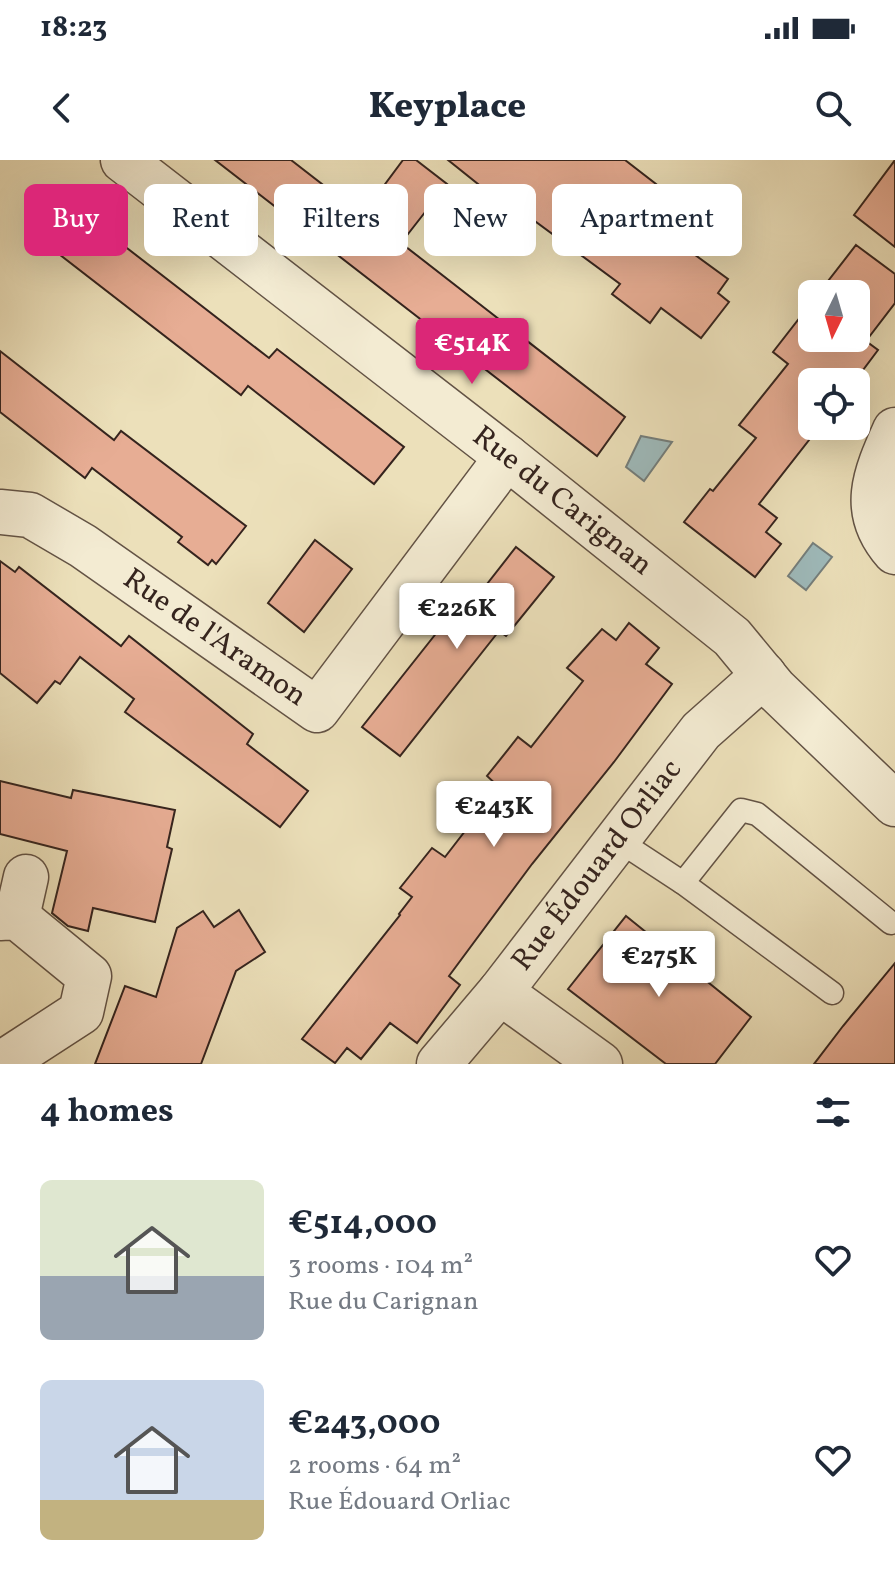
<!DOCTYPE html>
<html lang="en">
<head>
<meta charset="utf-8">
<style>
  :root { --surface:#fff; --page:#f6f6f7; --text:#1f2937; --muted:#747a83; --accent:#db2777 }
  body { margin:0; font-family:Vollkorn,serif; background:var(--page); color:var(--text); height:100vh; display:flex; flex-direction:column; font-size:30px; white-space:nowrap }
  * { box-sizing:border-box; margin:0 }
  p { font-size:26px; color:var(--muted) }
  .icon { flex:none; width:44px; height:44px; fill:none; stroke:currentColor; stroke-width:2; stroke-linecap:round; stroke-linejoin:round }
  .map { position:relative; height:904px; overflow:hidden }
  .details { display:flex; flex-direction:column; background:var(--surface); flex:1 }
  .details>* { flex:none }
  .guide { position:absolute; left:24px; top:24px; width:848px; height:72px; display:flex; gap:16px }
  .needle { width:52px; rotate:185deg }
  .controls { position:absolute; left:798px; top:120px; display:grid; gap:16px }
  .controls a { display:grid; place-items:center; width:72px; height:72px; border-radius:12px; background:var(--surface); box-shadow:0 8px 32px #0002; font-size:40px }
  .price { position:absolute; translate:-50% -68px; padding:0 18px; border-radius:8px; background:#fff; color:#222; font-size:26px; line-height:52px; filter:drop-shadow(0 2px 4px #0008) }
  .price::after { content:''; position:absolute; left:50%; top:48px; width:24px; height:18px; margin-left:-12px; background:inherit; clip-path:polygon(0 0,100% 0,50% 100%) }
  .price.active { background:var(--accent); color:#fff }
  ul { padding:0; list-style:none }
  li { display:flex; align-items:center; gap:24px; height:200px; padding:0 40px }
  li span { display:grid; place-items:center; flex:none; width:224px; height:160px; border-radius:12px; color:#555 }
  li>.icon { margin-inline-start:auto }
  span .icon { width:96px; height:96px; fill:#fffc; stroke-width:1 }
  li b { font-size:34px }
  h2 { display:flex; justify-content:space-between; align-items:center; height:96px; padding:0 40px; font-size:34px }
  .tag { padding:0 28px; border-radius:12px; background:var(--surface); box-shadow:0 8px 32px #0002; font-size:28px; line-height:72px }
  .tag.active { background:var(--accent); color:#fff }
  .status { display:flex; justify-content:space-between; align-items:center; height:56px; padding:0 40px; background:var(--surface); direction:ltr }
  .status svg { height:22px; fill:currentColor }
  header { display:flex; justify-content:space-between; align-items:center; height:104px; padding:0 40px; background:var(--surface); font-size:36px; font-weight:800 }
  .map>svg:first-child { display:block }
</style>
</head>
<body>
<div class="status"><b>18:23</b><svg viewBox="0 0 49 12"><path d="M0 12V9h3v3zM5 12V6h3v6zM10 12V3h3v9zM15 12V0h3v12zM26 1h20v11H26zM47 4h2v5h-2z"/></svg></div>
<header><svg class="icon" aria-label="back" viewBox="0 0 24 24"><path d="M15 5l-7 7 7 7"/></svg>Keyplace<svg class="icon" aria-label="search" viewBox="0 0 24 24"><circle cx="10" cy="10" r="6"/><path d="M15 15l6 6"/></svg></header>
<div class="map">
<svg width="895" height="904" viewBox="0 0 895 904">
  <rect width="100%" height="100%" fill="#ece0ba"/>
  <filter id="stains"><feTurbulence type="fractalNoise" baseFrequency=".0025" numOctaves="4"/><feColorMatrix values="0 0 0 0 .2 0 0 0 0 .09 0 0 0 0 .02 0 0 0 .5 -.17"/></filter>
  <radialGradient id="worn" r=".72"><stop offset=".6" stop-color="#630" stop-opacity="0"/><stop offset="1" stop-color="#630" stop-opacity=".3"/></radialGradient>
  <g fill="#9ebabb" stroke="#747e7c" stroke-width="2">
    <path d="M641,276L672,282L644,321L626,307Z"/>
    <path d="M813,383L832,397L806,430L788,416Z"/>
  </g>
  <g fill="#e7ad94" stroke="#35241e" stroke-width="2">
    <path d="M215,0H291L362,55L403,0H416L447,24L401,83L625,257L597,296Z"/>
    <path d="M448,0H625L696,55L676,81L728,119L718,133L729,142L701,178L661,148L650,163L612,134L620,124L501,36L498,40Z"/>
    <path d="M895,0V87L854,55Z"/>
    <path d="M83,54L269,198L277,189L404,287L374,324L248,226L241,235L55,91Z"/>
    <path d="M856,85L895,114V143L866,181L878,190L854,222H812V266H820L759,344L777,358L766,372L781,384L755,417L684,362L710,329L713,331L756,278L739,265L788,204L773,192L812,142V178H856V134H818Z"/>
    <path d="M0,191L114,280L121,271L246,366L216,404L212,400L208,405L178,382L182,377L92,308L85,318L0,252Z"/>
    <path d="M315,380L352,409L304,472L268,443Z"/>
    <path d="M516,387L554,417L506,476L499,471L400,596L362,567L461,442L469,447Z"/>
    <path d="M0,401L15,412L19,407L121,486L129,476L253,574L247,584L308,631L280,667L125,552L134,539L80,497L60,524L55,521L37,543L0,513Z"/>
    <path d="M629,463L659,488L646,504L672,524L614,602L532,704L449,816L460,825L417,883L390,863L361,899L347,888L335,903L302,879L400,755L399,754L412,737L400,728L432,688L445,697L499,627L487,616L518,577L531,587L583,521L567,508L602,469L616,480Z"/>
    <path d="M0,621L71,638L73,630L175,650L167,687L172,689L155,762L93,748L88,771L68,766L52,753L67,691L0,674Z"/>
    <path d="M239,750L265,792L236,811L201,904H95L125,826L156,837L177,768L203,751L214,767Z"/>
    <path d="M626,756L751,857L715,904H666L568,829Z"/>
    <path d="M895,803V904H814L843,866Z"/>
  </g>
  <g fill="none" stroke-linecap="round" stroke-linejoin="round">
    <defs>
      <g id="lane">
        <path d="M619,681L683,723L832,833"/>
        <path d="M683,723L741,650L757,654L891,763"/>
      </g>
      <g id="street">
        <path id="s1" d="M123,0L507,297L732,477L775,529L895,644"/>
        <path d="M895,270C875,315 859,351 895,392"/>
        <path id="s2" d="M0,352L30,355L83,386L317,550L507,297"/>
        <path d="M17,757L26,717"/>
        <path d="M0,758L17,757L89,816L81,852L1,904"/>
        <path d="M500,832L600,904"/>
        <path id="s3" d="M439,904L500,832L701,571L764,515"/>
      </g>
    </defs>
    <use href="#lane" stroke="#635345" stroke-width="25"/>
    <use href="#street" stroke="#635345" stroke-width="47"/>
    <use href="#lane" stroke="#f3ebd2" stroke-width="22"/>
    <use href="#street" stroke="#f3ebd2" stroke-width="44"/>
  </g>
  <g text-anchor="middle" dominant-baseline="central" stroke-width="8" stroke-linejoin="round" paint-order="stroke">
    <g font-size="30" fill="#35241e" stroke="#f3ebd2">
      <text stroke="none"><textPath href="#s1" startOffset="556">Rue du Carignan</textPath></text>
      <text stroke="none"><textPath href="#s2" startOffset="252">Rue de l'Aramon</textPath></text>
      <text stroke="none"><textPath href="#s3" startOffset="254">Rue Édouard Orliac</textPath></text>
    </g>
  </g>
  <rect width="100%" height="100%" filter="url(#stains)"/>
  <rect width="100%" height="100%" fill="url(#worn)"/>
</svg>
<div class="controls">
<a><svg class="needle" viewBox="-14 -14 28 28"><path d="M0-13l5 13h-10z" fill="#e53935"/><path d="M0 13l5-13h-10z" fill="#747a83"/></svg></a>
<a><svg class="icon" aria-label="locate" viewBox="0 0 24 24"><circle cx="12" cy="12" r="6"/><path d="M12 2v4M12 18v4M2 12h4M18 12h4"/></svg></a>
</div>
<b class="price active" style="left:472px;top:226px">€514K</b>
<b class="price" style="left:457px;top:491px">€226K</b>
<b class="price" style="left:494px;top:689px">€243K</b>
<b class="price" style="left:659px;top:839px">€275K</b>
<div class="guide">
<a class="tag active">Buy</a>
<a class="tag">Rent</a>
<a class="tag">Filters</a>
<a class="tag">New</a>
<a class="tag">Apartment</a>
</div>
</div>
<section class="details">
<h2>4 homes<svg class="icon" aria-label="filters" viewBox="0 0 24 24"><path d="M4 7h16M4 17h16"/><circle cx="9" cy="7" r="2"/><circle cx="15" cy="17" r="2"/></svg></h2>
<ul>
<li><span style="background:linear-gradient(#dfe7d0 60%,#9aa5b1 0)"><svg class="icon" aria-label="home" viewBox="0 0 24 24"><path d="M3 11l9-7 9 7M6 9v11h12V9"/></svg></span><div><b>€514,000</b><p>3 rooms · 104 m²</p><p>Rue du Carignan</p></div><svg class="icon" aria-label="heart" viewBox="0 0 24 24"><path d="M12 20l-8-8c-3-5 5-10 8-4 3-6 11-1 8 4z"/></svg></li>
<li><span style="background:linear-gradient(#c9d6e8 75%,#c2b280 0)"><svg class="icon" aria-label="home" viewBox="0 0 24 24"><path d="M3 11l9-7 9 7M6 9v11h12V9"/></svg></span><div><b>€243,000</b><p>2 rooms · 64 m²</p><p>Rue Édouard Orliac</p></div><svg class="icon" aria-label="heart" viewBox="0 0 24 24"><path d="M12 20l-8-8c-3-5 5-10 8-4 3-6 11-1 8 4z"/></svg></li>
</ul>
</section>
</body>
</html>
